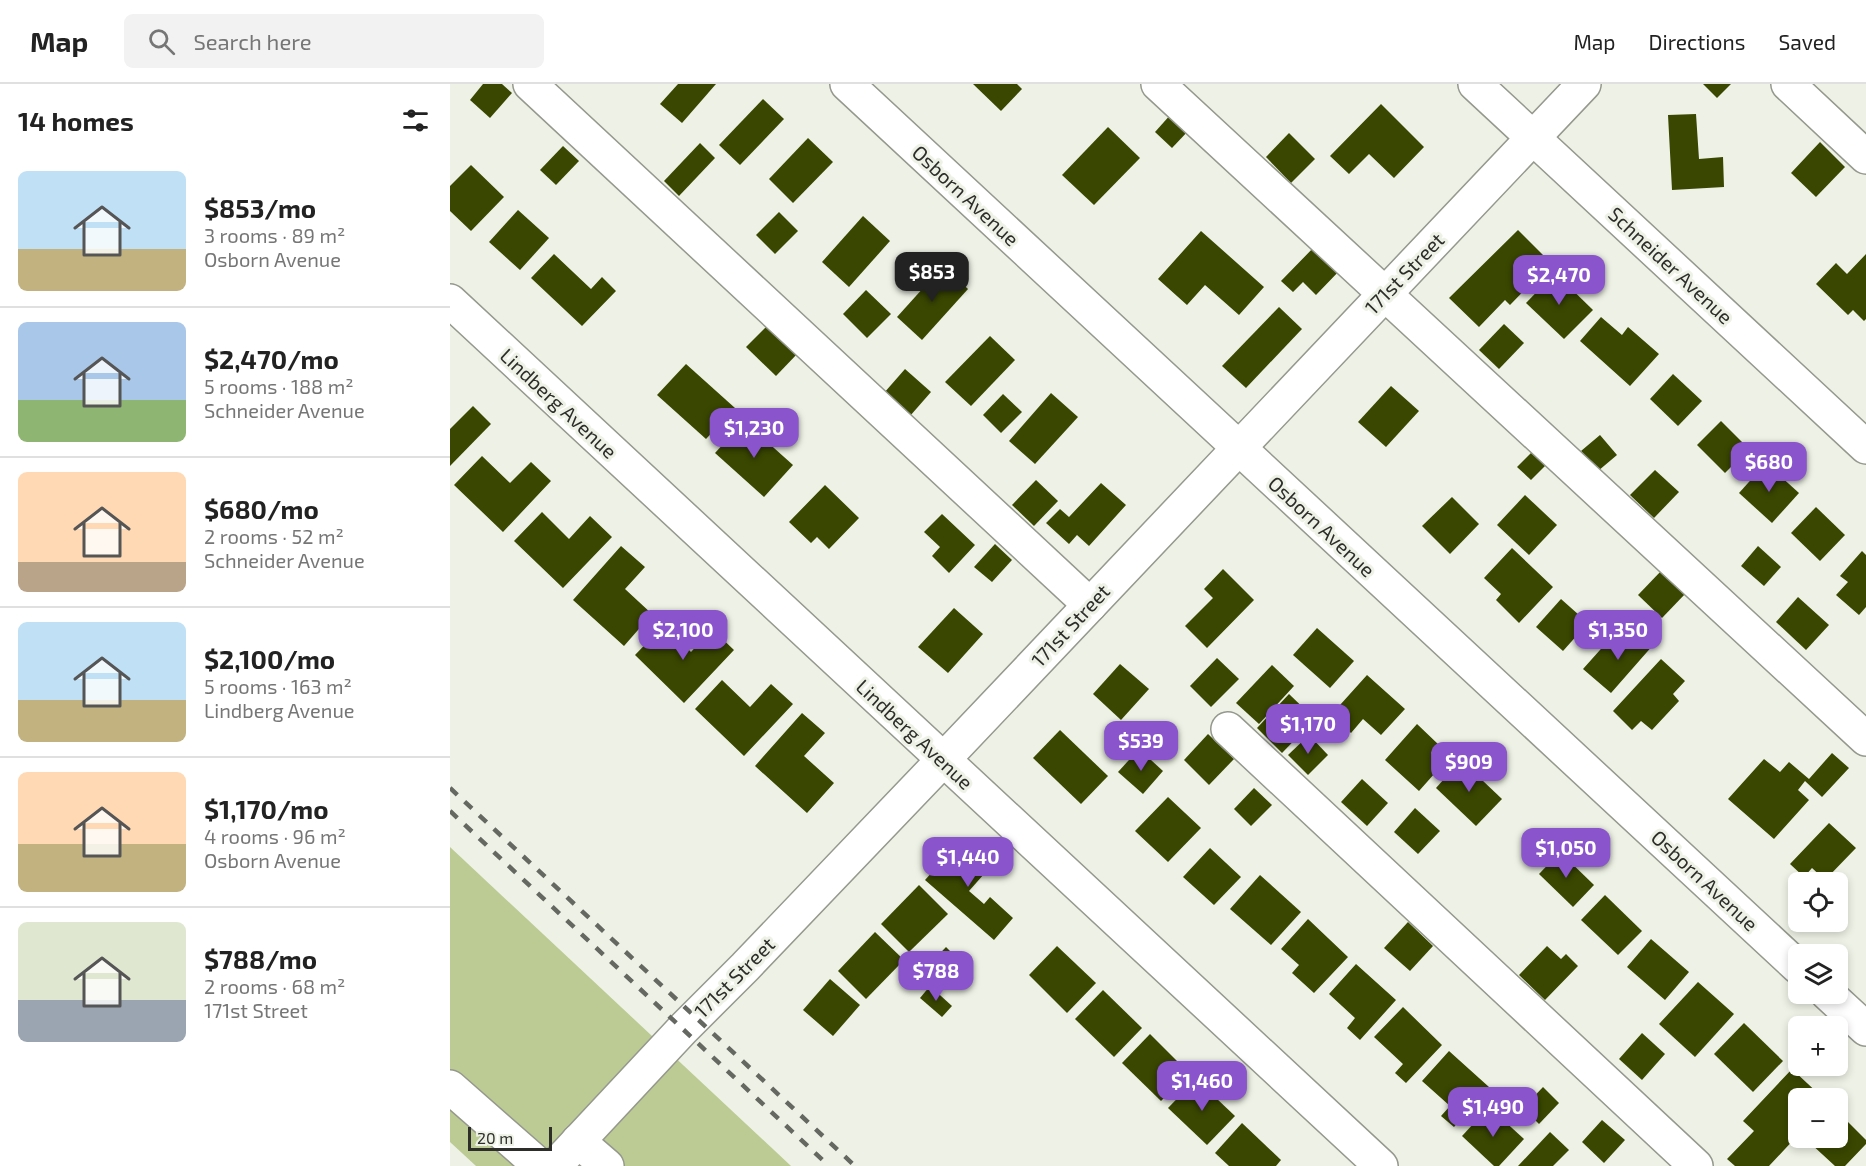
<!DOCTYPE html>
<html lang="en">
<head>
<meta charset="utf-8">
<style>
  :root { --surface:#fff; --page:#f2f2f2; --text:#222; --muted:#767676; --line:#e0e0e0; --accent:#8a54cc }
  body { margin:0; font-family:"Exo 2",sans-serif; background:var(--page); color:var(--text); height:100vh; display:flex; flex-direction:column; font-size:22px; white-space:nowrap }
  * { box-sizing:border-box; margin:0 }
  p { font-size:20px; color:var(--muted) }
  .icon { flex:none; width:33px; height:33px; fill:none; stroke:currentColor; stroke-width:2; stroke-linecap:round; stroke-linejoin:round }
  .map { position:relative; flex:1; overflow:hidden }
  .drawer { display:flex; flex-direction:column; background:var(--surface); width:450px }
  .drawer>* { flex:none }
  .tools { position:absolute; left:1338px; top:788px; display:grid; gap:12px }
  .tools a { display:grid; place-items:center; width:60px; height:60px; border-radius:9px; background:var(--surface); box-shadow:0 3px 9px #0003; font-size:30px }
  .scale { position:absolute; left:18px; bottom:15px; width:84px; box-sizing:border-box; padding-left:6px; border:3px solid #2d2e2a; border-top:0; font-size:16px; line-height:21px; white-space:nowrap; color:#2d2e2a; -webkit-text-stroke:4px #eef2e6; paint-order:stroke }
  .price { position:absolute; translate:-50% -51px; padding:0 14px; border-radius:12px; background:var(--accent); color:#fff; font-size:20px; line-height:39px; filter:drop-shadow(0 2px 3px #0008) }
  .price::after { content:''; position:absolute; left:50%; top:36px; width:18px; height:14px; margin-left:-9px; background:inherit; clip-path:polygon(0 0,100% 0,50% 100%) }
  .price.on { background:#222; color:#fff }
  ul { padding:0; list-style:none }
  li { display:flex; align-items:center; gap:18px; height:150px; padding:0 18px }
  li+li { border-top:2px solid var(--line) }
  li span { display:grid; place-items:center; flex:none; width:168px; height:120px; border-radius:9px; color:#555 }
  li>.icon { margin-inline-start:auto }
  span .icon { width:72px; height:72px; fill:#fffc; stroke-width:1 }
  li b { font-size:26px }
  h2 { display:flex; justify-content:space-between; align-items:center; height:72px; padding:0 18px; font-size:26px }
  header { display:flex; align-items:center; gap:36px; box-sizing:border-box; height:84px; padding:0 30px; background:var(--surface); border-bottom:2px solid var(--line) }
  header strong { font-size:28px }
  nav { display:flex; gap:33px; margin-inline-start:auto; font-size:21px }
  .search { width:420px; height:54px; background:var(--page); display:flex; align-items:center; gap:15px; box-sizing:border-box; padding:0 21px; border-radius:9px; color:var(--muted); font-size:22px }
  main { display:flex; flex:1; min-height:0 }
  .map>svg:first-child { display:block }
</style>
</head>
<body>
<header>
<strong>Map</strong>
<div class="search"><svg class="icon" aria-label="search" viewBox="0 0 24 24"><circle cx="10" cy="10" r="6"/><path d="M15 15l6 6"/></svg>Search here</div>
<nav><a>Map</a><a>Directions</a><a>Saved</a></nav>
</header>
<main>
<section class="drawer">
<h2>14 homes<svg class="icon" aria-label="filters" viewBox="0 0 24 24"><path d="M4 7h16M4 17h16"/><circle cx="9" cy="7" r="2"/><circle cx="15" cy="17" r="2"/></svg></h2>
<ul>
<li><span style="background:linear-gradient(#bfe0f5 65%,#c2b280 0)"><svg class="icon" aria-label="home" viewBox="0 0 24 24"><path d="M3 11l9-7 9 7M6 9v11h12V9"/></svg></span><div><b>$853/mo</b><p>3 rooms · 89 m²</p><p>Osborn Avenue</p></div></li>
<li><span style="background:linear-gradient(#a9c7e8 65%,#8fb573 0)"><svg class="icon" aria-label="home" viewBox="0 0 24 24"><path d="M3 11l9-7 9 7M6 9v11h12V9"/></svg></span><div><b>$2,470/mo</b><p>5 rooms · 188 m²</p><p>Schneider Avenue</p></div></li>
<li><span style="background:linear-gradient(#ffd9b3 75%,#b9a48a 0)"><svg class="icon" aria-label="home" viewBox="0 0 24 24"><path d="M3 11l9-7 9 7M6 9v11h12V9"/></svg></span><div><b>$680/mo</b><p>2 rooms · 52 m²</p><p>Schneider Avenue</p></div></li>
<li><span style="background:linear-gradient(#bfe0f5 65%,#c2b280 0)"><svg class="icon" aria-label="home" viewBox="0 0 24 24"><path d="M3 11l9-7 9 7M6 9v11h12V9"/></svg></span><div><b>$2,100/mo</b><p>5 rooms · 163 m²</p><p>Lindberg Avenue</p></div></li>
<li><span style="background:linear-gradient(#ffd9b3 60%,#c2b280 0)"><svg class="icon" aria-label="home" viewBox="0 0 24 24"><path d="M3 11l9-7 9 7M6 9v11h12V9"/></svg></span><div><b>$1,170/mo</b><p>4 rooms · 96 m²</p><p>Osborn Avenue</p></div></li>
<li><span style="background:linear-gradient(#dfe7d0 65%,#9aa5b1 0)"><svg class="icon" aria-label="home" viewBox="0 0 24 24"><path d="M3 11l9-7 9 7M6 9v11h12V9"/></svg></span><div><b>$788/mo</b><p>2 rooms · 68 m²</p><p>171st Street</p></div></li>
</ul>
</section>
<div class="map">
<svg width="1416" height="1082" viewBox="0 0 1416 1082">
  <rect width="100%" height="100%" fill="#eef2e6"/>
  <path fill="#bbcb93" d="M0,763L341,1082H26L0,1058Z"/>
  <g fill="#394700">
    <path d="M33,0H52L62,9L40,34L20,16Z"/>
    <path d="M228,0H266L232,39L210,20Z"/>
    <path d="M523,0H567L572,5L551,27Z"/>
    <path d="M1253,0H1281L1267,14Z"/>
    <path d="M313,15L334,35L290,81L269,61Z"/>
    <path d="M931,20L974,63L944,94L919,70L899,90L880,72Z"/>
    <path d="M722,29L740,45L722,64L705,48Z"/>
    <path d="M1246,30L1249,75L1273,73L1274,103L1222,106L1218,31Z"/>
    <path d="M658,43L690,74L644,121L612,91Z"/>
    <path d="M839,49L865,75L841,99L816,73Z"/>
    <path d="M358,54L383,78L343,119L319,95Z"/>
    <path d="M1370,58L1395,83L1366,113L1341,89Z"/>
    <path d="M250,59L265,74L229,112L214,97Z"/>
    <path d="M113,62L129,77L106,101L90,86Z"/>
    <path d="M21,81L54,113L21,147L0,127V102Z"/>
    <path d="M68,126L99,154L70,186L39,158Z"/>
    <path d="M329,128L348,147L325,170L306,151Z"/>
    <path d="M413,132L440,157L399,203L372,178Z"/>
    <path d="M1068,146L1101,179L1060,221L1055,216L1029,243L999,214Z"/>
    <path d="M751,147L814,203L789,231L755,201L737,221L708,195Z"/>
    <path d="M867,160L892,184L866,211L853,198L843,208L831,197Z"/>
    <path d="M104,170L141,205L152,193L166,207L132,242L81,194Z"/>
    <path d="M1416,170V235L1414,237L1403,226L1398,231L1366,200L1386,179L1397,190Z"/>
    <path d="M493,182L518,205L472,256L447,233Z"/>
    <path d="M1105,189L1143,226L1114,255L1076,219Z"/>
    <path d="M416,206L441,230L417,254L393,230Z"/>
    <path d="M829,223L852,245L796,304L772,282Z"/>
    <path d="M1151,233L1172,251L1178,243L1209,270L1180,302L1130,257Z"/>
    <path d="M320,239L349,268L326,292L296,263Z"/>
    <path d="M1054,240L1074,259L1049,285L1029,266Z"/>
    <path d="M540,252L565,276L521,322L495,298Z"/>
    <path d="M236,280L285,324L256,355L207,311Z"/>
    <path d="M455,285L481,308L460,332L434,309Z"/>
    <path d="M1223,290L1252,317L1228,342L1200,315Z"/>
    <path d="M941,302L969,327L936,363L908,338Z"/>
    <path d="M601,309L628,333L585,380L559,357Z"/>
    <path d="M553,310L572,328L551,349L533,331Z"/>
    <path d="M23,322L41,340L0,382V345Z"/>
    <path d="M294,337L343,381L314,413L265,369Z"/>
    <path d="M1271,337L1299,365L1275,389L1247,361Z"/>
    <path d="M1150,351L1167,371L1148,387L1131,367Z"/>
    <path d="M1087,363L1101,376L1081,396L1067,383Z"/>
    <path d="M32,372L60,399L81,378L101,397L53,448L4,401Z"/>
    <path d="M1316,379L1349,409L1322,439L1289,409Z"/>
    <path d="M1205,386L1229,408L1204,434L1180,411Z"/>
    <path d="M586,396L608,417L584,442L562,421Z"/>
    <path d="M651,399L676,421L639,462L627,451L619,460L596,439L610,425L619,433Z"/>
    <path d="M375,401L409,434L379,465L367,453L361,459L339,438Z"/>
    <path d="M1075,411L1107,441L1079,471L1047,441Z"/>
    <path d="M1002,413L1029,440L1000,470L972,442Z"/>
    <path d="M1366,423L1395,451L1370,477L1341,449Z"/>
    <path d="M92,428L119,455L140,432L162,453L113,504L64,457Z"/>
    <path d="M492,430L525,461L499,489L482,472L490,463L474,448Z"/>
    <path d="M545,460L562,476L542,498L524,483Z"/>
    <path d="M171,462L195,483L175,505L202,530L174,562L123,516Z"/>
    <path d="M1308,462L1331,483L1314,502L1291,482Z"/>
    <path d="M1062,464L1103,503L1069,539L1046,516L1051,510L1034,494Z"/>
    <path d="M1412,467L1416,471V523L1409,531L1386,511L1398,498L1390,492Z"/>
    <path d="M773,485L804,516L757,564L735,542L763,514L754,505Z"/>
    <path d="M1212,486L1236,509L1212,534L1188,511Z"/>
    <path d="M1348,513L1379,541L1356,566L1326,538Z"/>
    <path d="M1111,515L1138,539L1113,567L1086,543Z"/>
    <path d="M504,524L533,550L498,589L468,563Z"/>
    <path d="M214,541L241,568L262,545L284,566L234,619L185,571Z"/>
    <path d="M867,544L904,577L880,604L843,571Z"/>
    <path d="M1187,545L1204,560L1161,609L1133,585L1158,557L1168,566Z"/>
    <path d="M767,574L789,595L761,623L740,602Z"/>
    <path d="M1211,575L1235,597L1223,610L1229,617L1202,646L1191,637L1182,646L1163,627Z"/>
    <path d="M670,580L699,605L671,636L643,610Z"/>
    <path d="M822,581L844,602L809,640L786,619Z"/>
    <path d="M917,591L955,625L931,651L913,635L901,649L881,631Z"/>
    <path d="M272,596L300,623L321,600L343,620L294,672L245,625Z"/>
    <path d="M839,610L865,635L832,669L807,644Z"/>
    <path d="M352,629L375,649L354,672L384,699L357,729L305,682Z"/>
    <path d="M967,640L989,661L981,669L993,680L969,707L935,676Z"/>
    <path d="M610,646L658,692L631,720L583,674Z"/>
    <path d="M758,650L784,675L759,701L734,676Z"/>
    <path d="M859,651L878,671L858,691L838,671Z"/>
    <path d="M689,665L713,687L693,710L668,688Z"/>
    <path d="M1382,669L1399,684L1372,713L1355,697L1348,706L1359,716L1324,755L1278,715L1314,675L1330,688L1339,678L1359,695Z"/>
    <path d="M1011,676L1052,715L1026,742L986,704Z"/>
    <path d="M912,695L938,719L917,742L891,718Z"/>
    <path d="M804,704L822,721L801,742L784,725Z"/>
    <path d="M718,713L751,744L718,778L685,747Z"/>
    <path d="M965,724L990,747L968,770L944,748Z"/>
    <path d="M1379,739L1406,764L1375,796L1362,784L1354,793L1340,780Z"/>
    <path d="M512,755L542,781L519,807L534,820L540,813L563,834L544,856L475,796Z"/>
    <path d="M760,764L791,793L764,821L733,793Z"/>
    <path d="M1110,768L1144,801L1123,823L1089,790Z"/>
    <path d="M810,791L851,828L821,861L780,825Z"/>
    <path d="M469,801L498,830L459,868L431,840Z"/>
    <path d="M1155,811L1192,847L1168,871L1131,836Z"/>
    <path d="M858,835L898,873L864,909L842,889L849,881L831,865Z"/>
    <path d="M958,838L983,862L960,887L934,864Z"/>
    <path d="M425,848L454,876L416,915L388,887Z"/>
    <path d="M1201,855L1239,888L1215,916L1177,883Z"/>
    <path d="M607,862L646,899L617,929L579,891Z"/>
    <path d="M1097,862L1111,875L1116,870L1128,882L1095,916L1069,891Z"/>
    <path d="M496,863L519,886L498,906L476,884Z"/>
    <path d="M906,880L946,916L910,956L897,944L905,934L879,910Z"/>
    <path d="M380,895L410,921L383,952L353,926Z"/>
    <path d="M1248,898L1284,930L1245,973L1209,940Z"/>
    <path d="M480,902L502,922L492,933L470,914Z"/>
    <path d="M653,906L692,944L664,973L625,935Z"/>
    <path d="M953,923L992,961L956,999L945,989L953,980L924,953Z"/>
    <path d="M1294,939L1333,977L1303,1008L1264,970Z"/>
    <path d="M1192,949L1215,970L1192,996L1169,975Z"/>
    <path d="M700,950L739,989L711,1017L672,979Z"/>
    <path d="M999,967L1039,1003L1004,1043L991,1032L1000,1022L972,997Z"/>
    <path d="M1342,985L1373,1014H1348V1051L1319,1082H1285L1277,1075L1304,1047L1293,1037Z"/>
    <path d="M746,995L785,1032L757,1061L718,1024Z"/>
    <path d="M1093,1003L1109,1019L1089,1040L1073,1024Z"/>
    <path d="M1039,1023L1074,1055L1049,1082H1044L1012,1052Z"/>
    <path d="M1389,1029L1416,1056V1060L1395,1082H1385L1360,1059L1366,1053H1388Z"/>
    <path d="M1152,1036L1175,1056L1154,1079L1132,1058Z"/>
    <path d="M792,1039L831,1076L826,1082H779L765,1069Z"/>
    <path d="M1100,1048L1119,1066L1103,1082H1068Z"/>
  </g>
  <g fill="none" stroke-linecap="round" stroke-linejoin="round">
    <defs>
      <g id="minor">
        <path d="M80,0L640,521"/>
        <path d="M397,0L1348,883"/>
        <path d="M708,0L1416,655"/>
        <path d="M1025,0L1416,363"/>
        <path d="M1338,0L1416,73"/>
        <path d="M0,217L931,1082"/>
        <path d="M778,645L1246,1082"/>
        <path d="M1377,909L1416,945"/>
        <path d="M0,1003L90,1082"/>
        <path d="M128,1057L157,1082"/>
        <path d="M105,1082L233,945L295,883L493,676L1134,0"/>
      </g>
    </defs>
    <use href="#minor" stroke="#95988d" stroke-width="36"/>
    <use href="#minor" stroke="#fff" stroke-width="33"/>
    <g stroke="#656761" stroke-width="4.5" stroke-dasharray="10 10" stroke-linecap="butt">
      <path d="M0,704L405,1082"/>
      <path d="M0,727L379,1082"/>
    </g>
  </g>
  <g text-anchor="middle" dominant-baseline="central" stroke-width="6" stroke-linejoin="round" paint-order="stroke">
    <g font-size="20" fill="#2d2e2a" stroke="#eef2e6">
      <text transform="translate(516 111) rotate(43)">Osborn Avenue</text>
      <text transform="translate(1221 181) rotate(43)">Schneider Avenue</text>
      <text transform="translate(954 189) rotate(-46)">171st Street</text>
      <text transform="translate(109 319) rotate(43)">Lindberg Avenue</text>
      <text transform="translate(872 442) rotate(43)">Osborn Avenue</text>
      <text transform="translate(620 541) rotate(-47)">171st Street</text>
      <text transform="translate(465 650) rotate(43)">Lindberg Avenue</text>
      <text transform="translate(1255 796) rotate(43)">Osborn Avenue</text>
      <text transform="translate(284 893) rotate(-45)">171st Street</text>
    </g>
  </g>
</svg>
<div class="tools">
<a><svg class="icon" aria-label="locate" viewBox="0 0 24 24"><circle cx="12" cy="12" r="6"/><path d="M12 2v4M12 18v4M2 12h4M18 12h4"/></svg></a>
<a><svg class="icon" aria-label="layers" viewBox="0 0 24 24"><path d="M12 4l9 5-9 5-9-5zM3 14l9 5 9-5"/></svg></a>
<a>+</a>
<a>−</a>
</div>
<div class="scale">20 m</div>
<b class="price on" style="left:482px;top:219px">$853</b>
<b class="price" style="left:1109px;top:222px">$2,470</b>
<b class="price" style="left:304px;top:375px">$1,230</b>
<b class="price" style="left:1319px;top:409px">$680</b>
<b class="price" style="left:233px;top:577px">$2,100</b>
<b class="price" style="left:1168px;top:577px">$1,350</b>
<b class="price" style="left:858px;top:671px">$1,170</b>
<b class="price" style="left:691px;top:688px">$539</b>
<b class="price" style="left:1019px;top:709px">$909</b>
<b class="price" style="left:1116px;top:795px">$1,050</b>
<b class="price" style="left:518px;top:804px">$1,440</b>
<b class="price" style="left:486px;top:918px">$788</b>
<b class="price" style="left:752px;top:1028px">$1,460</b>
<b class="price" style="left:1043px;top:1054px">$1,490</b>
</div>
</main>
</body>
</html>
